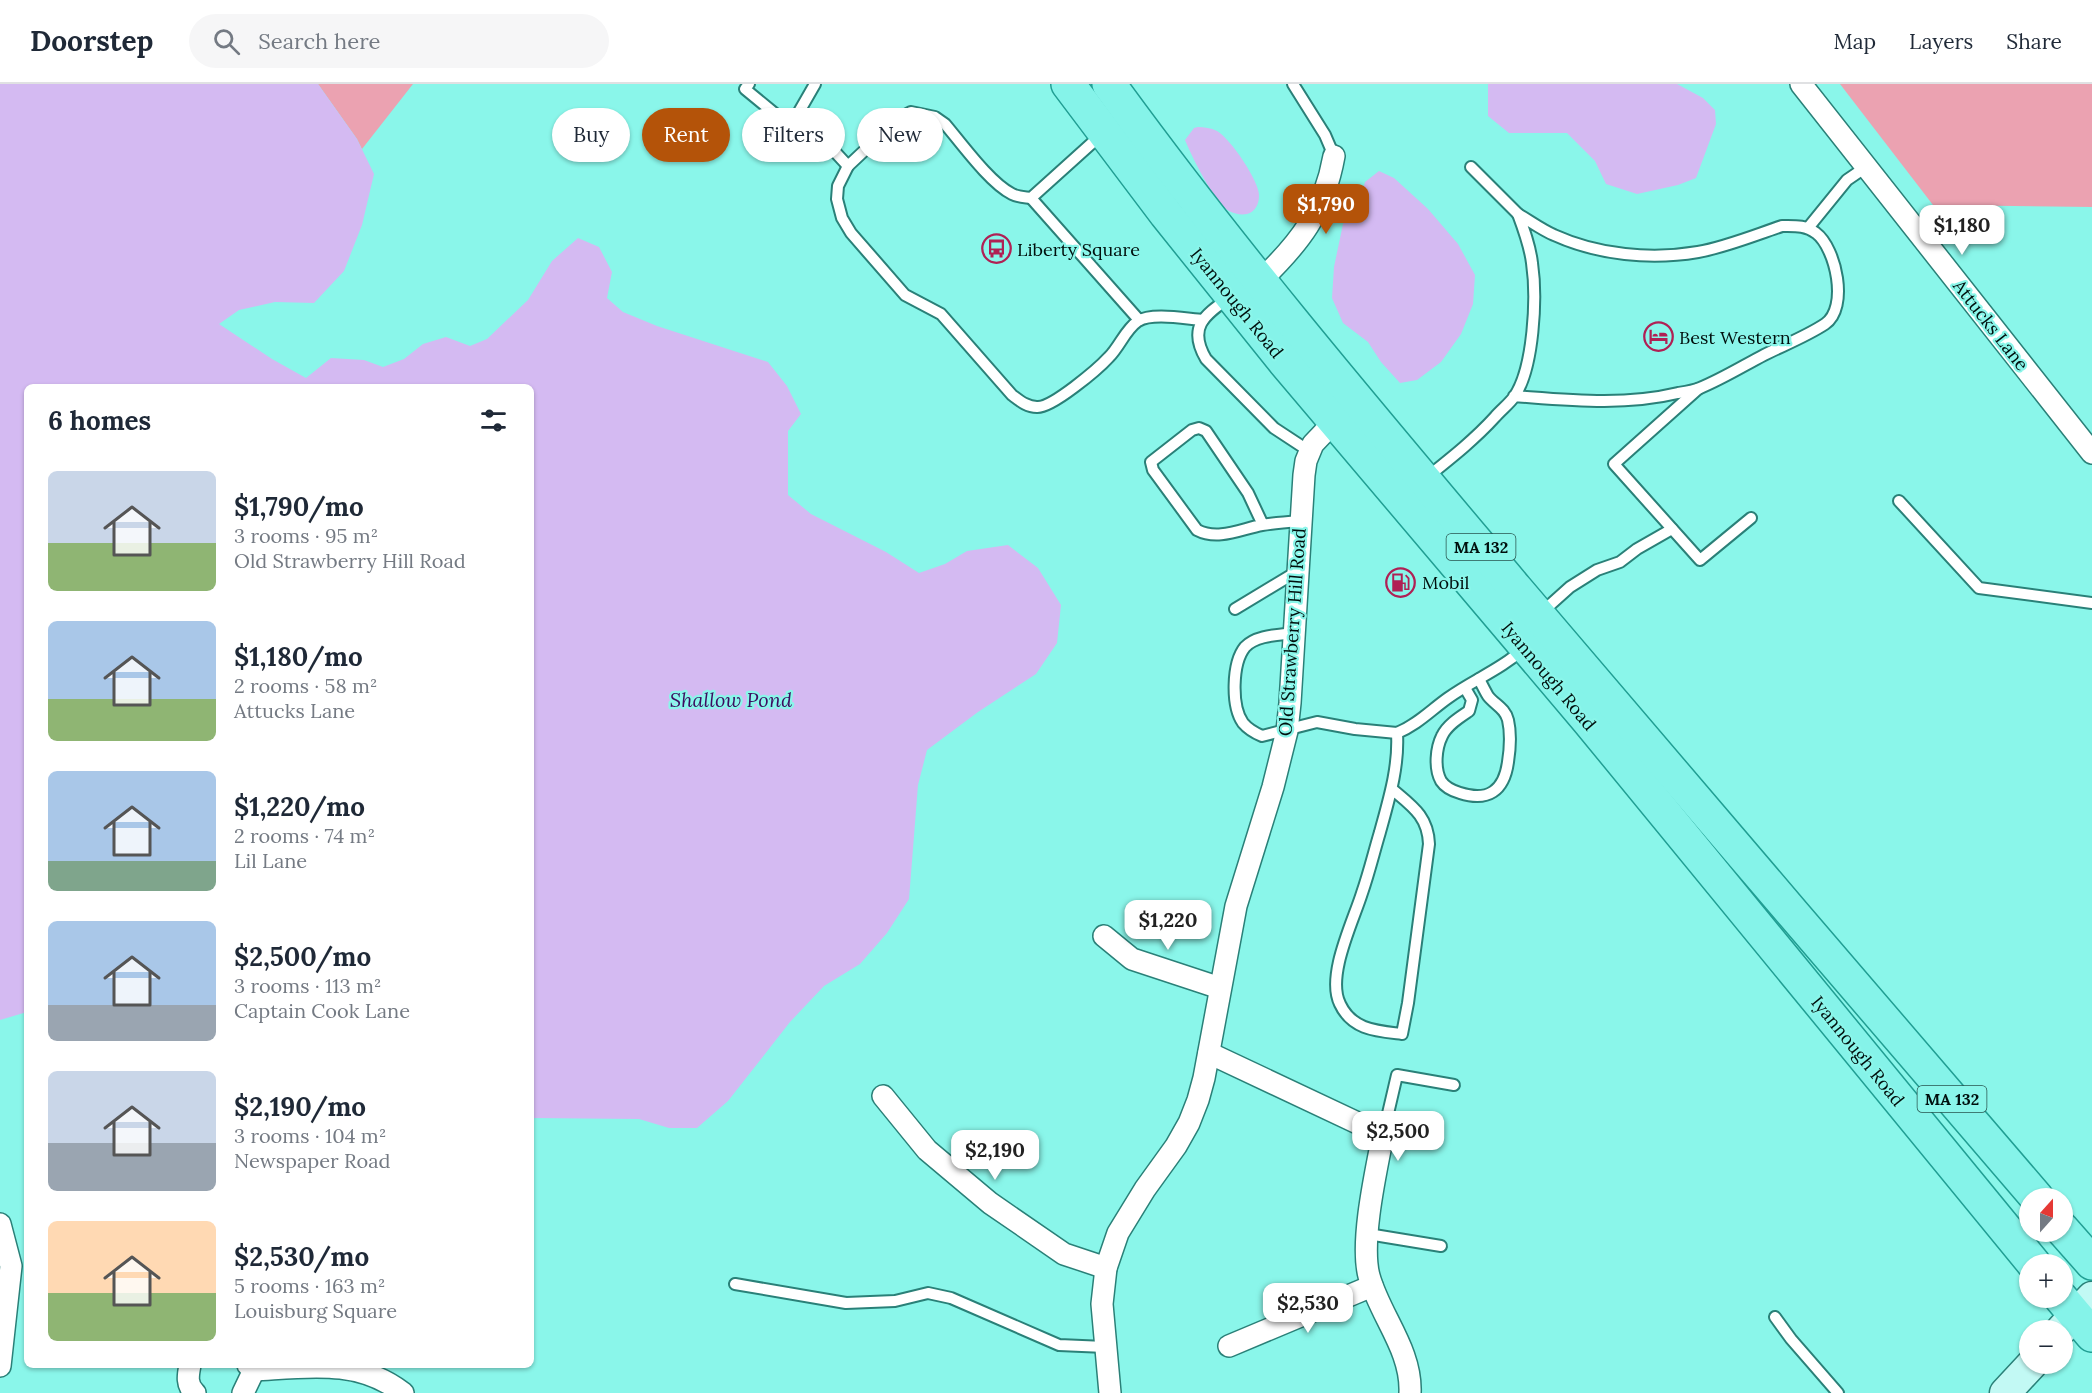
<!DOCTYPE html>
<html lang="en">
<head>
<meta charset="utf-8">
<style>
  :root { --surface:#fff; --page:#f6f6f7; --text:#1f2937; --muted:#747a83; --line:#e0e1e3; --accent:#b45309 }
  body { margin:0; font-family:Lora,serif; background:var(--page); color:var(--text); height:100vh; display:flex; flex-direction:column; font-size:22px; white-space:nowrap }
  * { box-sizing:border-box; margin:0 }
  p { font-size:20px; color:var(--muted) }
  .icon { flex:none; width:33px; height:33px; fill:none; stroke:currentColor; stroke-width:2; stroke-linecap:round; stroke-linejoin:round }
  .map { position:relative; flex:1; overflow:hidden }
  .panel { position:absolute; left:24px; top:300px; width:510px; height:984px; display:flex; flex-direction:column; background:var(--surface); border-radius:9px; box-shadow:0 2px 4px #0004 }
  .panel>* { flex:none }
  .guide { position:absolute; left:552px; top:24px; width:570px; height:54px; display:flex; gap:12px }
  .needle { width:39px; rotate:21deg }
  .controls { position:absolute; left:2019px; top:1104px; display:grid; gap:12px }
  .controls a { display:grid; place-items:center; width:54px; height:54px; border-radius:50%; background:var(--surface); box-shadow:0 2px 4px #0004; font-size:30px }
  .price { position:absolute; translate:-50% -51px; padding:0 14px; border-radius:12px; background:#fff; color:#222; font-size:20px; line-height:39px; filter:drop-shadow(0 2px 3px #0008) }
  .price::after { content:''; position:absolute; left:50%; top:36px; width:18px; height:14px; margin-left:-9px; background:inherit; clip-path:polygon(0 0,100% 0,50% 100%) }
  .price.current { background:var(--accent); color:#fff }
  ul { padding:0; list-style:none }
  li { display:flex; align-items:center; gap:18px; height:150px; padding:0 24px }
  li span { display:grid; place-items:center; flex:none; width:168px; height:120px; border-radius:9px; color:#555 }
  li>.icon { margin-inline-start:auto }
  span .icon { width:72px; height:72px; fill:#fffc; stroke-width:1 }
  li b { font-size:26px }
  h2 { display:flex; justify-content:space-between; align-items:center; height:72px; padding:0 24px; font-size:26px }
  .chip { padding:0 21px; border-radius:27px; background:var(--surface); box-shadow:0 2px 4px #0004; font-size:21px; line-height:54px }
  .chip.current { background:var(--accent); color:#fff }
  header { display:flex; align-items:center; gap:36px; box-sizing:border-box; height:84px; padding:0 30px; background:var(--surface); border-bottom:2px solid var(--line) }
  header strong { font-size:28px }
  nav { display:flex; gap:33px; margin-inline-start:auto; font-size:21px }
  .search { width:420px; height:54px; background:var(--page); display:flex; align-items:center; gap:15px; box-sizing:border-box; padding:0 21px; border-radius:33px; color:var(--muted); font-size:22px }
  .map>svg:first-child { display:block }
</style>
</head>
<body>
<header>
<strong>Doorstep</strong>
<div class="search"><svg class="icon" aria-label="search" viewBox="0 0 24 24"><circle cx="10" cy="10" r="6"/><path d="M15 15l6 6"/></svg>Search here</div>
<nav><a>Map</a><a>Layers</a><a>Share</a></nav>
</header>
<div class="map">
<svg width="2092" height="1309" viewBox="0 0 2092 1309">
  <rect width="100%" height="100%" fill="#8af6ea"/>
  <g fill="#eba2b1">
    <path d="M318,0H413L362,65L357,55Z"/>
    <path d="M1840,0H2092V123L1933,121Z"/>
  </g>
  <g fill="#d4baf2">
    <path d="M0,0H318L357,55L374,90L362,141L344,187L314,219L275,218L239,226L219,240L272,275L306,294L331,274L364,276L383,283L404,275L423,260L446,253L470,262L487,255L528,216L552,177L578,154L599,163L612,188L607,214L623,228L657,242L768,278L787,302L801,330L788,347V411L811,430L886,468L919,489L945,480L967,467L1008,461L1038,484L1061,521L1057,559L1036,590L978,628L927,666L918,701L909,815L887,849L860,880L824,902L790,938L728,1017L697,1044H669L639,1035L531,1034V303H27V928L0,936Z"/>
    <path d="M1488,0H1677L1703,14L1715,26L1716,40L1696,94L1678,101L1637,110L1606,100L1595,77L1567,49H1509L1488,32Z"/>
    <path d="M1198,43C1204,43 1211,44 1217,47C1230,54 1260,98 1259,112C1259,120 1255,128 1247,130C1241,131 1235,130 1229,127C1214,118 1192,73 1185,56L1194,44Z"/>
    <path d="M1379,87L1394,94L1428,125L1458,160L1475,191L1473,220L1461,250L1441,278L1417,296L1400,299L1381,278L1368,258L1343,239L1332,214L1334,183L1343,140L1359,119L1365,98Z"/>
  </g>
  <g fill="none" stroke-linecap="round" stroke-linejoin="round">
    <defs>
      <g id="lane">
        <path d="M749,0L745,5L779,33L792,40L815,0"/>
        <path d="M1293,0L1325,51L1334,72"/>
        <path d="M797,31L812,43L848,82L898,35L911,28L935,33L945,40C962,60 990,99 1012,110C1018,113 1024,113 1031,114L1102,50"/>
        <path d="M848,82L838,102L837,115L842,134L851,149L905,211L941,230L1012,311C1020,317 1027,323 1037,323C1052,324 1098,285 1109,273C1120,262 1125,246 1138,237C1152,228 1187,235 1203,236"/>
        <path d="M1471,83L1518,130"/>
        <path d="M1031,114L1139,236"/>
        <path d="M1808,144L1847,96L1866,83"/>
        <path d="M1229,214C1203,232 1188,244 1206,275L1274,344L1309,367"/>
        <path d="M1698,305L1614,380L1700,476L1751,434"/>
        <path d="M1426,394C1451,374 1474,356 1495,333C1501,326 1509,320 1514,313C1534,284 1537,213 1532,179C1530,162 1524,146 1518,130C1530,137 1542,146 1554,151C1598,171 1651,176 1698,168C1726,163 1755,151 1782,142C1794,142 1806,141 1816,149C1836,164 1849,224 1825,240C1807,252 1784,261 1764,271C1743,282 1722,295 1700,304C1693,307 1685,308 1678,309C1624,322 1569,316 1514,312"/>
        <path d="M1899,417L1979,504L2092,519"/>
        <path d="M1263,441L1248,409L1206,347L1199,344L1192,346L1151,378L1153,386L1197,446C1218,457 1241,445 1262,441C1274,439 1287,438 1300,437"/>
        <path d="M1235,525L1298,487"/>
        <path d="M1541,529L1570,503L1597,486L1620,478L1637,465L1672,445"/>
        <path d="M1294,549C1279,551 1256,551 1245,563C1232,579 1231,622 1243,639C1248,645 1255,649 1262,652L1317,638L1355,645L1397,649"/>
        <path d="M1465,604L1472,616L1469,627C1460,633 1447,641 1442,652C1436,664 1434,684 1441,697C1445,703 1453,707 1460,709C1488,718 1504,707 1508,678C1510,665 1511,649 1508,636C1505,624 1495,621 1488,612C1485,607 1482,601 1479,595"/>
        <path d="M1392,705C1412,722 1428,732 1429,760L1408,919L1402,950C1377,947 1352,946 1340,920C1326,892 1353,838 1362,809C1369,789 1374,768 1380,748C1389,715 1399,683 1397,649C1417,641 1431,626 1448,614C1473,596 1502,585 1524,564"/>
        <path d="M1383,1051L1397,991L1454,1001"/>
        <path d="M1368,1150L1441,1162"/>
        <path d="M735,1200L846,1219L895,1217L928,1209L951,1214L1059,1261L1105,1263"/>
        <path d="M1775,1233L1791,1255L1838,1309"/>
      </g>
      <g id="street">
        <path d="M1801,0L2092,369"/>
        <path d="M1259,198C1300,159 1324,128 1334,72"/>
        <path d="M1104,852L1132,875L1220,904"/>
        <path d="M1209,969L1383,1051C1376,1087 1360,1158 1369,1192C1380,1232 1412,1266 1410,1309"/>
        <path d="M883,1012L927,1066L990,1119L1064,1170L1106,1184"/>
        <path d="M0,1140L11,1182L0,1282"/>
        <path d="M1229,1262L1372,1202"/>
        <path d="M190,1281C188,1291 186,1301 195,1309"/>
        <path d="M248,1281L254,1286C307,1283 358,1274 403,1309"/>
        <path d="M243,1309L254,1286"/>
        <path d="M1110,1309L1102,1220L1106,1184L1118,1149L1145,1105L1176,1062L1189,1039L1198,1016L1204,994L1236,822L1273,703L1287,647L1290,619L1304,391L1306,377L1313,360L1334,338"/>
      </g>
      <g id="secondary">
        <path d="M2061,1246L2092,1213"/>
        <path d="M2005,1309L2032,1280"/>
      </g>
      <g id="primary">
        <path d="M1068,0L1166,130L1284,277L1588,636L2034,1180"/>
        <path d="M1109,0C1236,175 1377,340 1516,505C1689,709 1863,911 2037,1114"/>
        <path d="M2062,1145L2092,1179"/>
        <path d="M2061,1214L2092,1251"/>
      </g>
    </defs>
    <use href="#lane" stroke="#2a8078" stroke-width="14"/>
    <use href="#street" stroke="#2a8078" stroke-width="24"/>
    <use href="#secondary" stroke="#2a8078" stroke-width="33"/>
    <use href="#primary" stroke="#219e93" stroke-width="36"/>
    <use href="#lane" stroke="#fff" stroke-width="10"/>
    <use href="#street" stroke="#fff" stroke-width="21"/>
    <use href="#secondary" stroke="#c2f9f4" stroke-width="30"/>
    <use href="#primary" stroke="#85f3e9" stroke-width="33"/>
  </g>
  <defs>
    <symbol id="bus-ring" viewBox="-11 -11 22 22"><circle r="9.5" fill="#8af6ea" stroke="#b02054" stroke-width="1.5"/><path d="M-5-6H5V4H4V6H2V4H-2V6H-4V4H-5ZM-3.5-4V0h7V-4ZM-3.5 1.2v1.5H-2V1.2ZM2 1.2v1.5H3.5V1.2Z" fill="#b02054"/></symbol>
    <symbol id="hotel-ring" viewBox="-11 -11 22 22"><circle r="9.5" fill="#8af6ea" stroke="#b02054" stroke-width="1.5"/><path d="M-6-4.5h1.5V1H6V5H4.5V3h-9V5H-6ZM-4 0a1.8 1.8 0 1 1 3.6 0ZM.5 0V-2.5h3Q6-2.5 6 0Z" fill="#b02054"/></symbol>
    <symbol id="fuel-ring" viewBox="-11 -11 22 22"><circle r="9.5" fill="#8af6ea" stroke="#b02054" stroke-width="1.5"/><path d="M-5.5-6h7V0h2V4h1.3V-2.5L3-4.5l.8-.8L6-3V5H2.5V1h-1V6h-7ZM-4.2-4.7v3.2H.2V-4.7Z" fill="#b02054"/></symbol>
  </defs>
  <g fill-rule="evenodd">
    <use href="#bus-ring" x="980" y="148" width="33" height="33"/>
    <use href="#hotel-ring" x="1642" y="236" width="33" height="33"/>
    <use href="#fuel-ring" x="1384" y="482" width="33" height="33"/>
  </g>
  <g text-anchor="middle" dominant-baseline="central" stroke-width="4.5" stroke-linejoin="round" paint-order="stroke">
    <g fill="#8af6ea" stroke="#29544f" stroke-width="1.5">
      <rect x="1446.5" y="450" width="69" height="26" rx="4.5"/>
      <rect x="1917.5" y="1002" width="69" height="26" rx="4.5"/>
    </g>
    <g font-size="16" font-weight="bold" fill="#000f0d">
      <text x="1481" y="463">MA 132</text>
      <text x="1952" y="1015">MA 132</text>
    </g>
    <g font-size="18" fill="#000f0d" stroke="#8af6ea" text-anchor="start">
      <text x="1017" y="165">Liberty Square</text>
      <text x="1679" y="253">Best Western</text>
      <text x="1422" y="498">Mobil</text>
    </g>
    <g font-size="18" fill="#000f0d" stroke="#8af6ea">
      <text transform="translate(1237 219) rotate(51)">Iyannough Road</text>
      <text transform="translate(1991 241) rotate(52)">Attucks Lane</text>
      <text transform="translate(1292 548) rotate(-86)">Old Strawberry Hill Road</text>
      <text transform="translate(1549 592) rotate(50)">Iyannough Road</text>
      <text transform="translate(1858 967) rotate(51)">Iyannough Road</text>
    </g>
    <g font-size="20" font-style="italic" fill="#3d0c5e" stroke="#8af6ea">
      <text x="731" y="615">Shallow Pond</text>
    </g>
  </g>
</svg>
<div class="controls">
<a><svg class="needle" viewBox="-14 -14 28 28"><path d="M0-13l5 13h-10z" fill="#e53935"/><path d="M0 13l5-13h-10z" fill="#747a83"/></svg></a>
<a>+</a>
<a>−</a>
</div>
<b class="price current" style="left:1326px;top:151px">$1,790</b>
<b class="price" style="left:1962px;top:172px">$1,180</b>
<b class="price" style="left:1168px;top:867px">$1,220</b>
<b class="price" style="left:1398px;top:1078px">$2,500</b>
<b class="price" style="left:995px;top:1097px">$2,190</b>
<b class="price" style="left:1308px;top:1250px">$2,530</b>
<div class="guide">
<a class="chip">Buy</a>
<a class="chip current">Rent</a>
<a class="chip">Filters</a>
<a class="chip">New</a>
</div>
<section class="panel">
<h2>6 homes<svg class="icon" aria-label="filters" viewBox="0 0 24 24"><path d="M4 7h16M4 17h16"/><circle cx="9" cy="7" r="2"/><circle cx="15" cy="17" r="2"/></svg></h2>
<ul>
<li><span style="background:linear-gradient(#c9d6e8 60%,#8fb573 0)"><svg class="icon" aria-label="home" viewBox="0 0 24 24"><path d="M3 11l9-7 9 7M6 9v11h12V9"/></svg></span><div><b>$1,790/mo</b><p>3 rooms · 95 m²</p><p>Old Strawberry Hill Road</p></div></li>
<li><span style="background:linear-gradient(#a9c7e8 65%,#8fb573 0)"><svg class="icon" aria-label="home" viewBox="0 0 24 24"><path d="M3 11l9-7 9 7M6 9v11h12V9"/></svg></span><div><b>$1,180/mo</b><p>2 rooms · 58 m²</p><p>Attucks Lane</p></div></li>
<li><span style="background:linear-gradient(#a9c7e8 75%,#7fa58c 0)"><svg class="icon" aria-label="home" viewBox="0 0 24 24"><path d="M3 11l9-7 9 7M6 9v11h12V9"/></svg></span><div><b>$1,220/mo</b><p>2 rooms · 74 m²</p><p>Lil Lane</p></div></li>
<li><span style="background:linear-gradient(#a9c7e8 70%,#9aa5b1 0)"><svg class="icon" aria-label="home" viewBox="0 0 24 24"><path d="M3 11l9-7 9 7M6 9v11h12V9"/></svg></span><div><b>$2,500/mo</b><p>3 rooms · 113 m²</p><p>Captain Cook Lane</p></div></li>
<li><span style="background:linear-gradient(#c9d6e8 60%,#9aa5b1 0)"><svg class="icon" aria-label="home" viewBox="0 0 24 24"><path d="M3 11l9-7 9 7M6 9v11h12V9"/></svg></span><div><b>$2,190/mo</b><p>3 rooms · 104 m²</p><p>Newspaper Road</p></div></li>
<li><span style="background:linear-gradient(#ffd9b3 60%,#8fb573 0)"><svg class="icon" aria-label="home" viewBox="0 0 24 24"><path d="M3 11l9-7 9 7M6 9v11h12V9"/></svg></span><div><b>$2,530/mo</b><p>5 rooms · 163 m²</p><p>Louisburg Square</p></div></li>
</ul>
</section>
</div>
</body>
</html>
